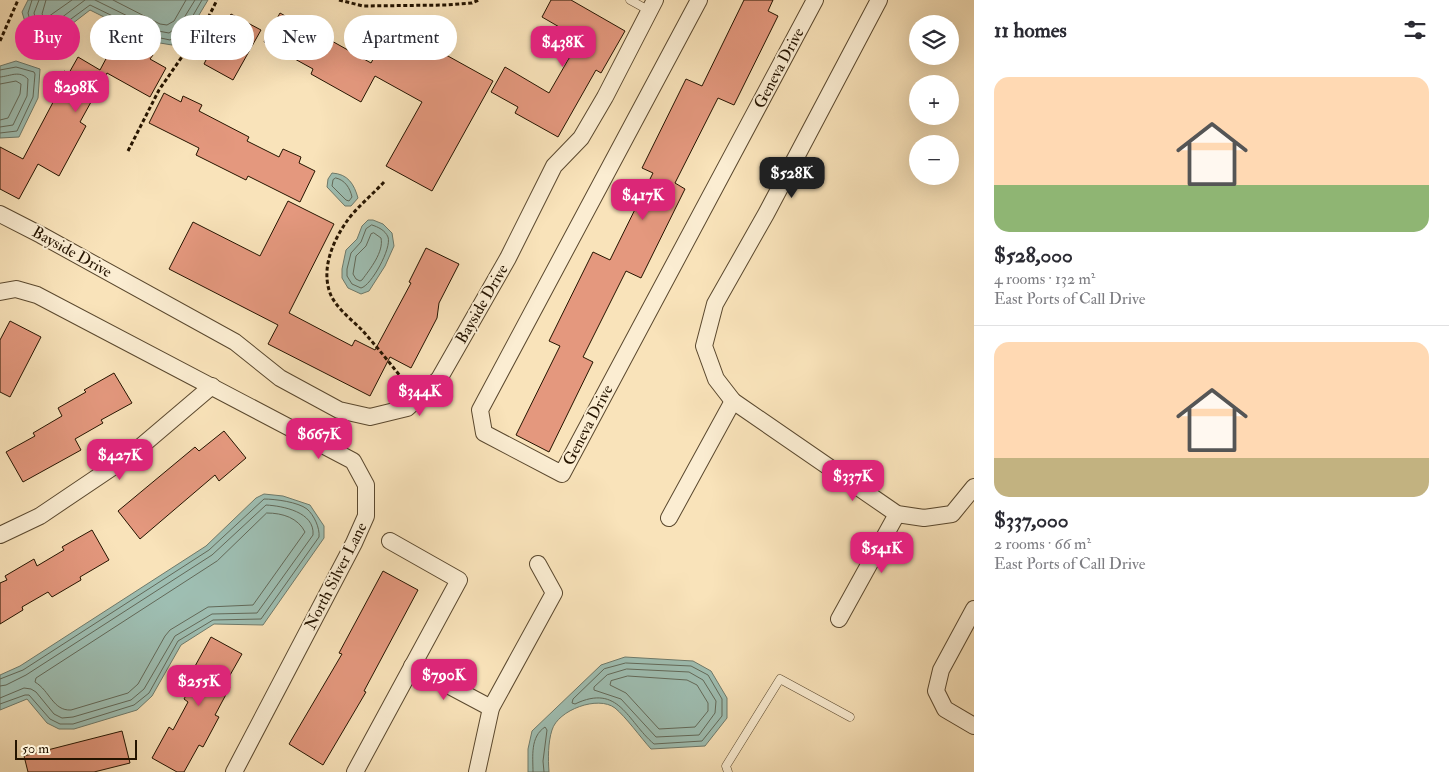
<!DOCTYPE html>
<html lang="en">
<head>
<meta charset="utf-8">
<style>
  :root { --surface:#fff; --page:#f7f7f7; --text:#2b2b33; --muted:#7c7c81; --line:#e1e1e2; --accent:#db2777 }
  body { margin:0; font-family:"IM FELL Double Pica",serif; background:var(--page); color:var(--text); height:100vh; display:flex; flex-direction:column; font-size:19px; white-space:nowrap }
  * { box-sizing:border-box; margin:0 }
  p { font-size:16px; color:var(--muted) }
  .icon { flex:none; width:28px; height:28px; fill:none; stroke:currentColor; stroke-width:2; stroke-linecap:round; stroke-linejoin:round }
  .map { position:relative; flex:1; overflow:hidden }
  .details { display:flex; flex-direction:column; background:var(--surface); width:475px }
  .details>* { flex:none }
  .guide { position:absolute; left:15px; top:15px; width:475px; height:45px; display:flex; gap:10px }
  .tools { position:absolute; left:909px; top:15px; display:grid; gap:10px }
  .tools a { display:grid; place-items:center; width:50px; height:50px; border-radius:50%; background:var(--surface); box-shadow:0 5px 20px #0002; font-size:25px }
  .scale { position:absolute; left:15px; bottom:12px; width:122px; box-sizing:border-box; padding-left:5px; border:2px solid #251400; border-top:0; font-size:14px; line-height:18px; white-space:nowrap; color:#251400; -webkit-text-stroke:4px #fbedd2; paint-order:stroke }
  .price { position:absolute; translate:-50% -42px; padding:0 11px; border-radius:10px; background:var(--accent); color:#fff; font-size:16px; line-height:32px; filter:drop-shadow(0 1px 2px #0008) }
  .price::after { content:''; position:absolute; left:50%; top:30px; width:15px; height:11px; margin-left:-8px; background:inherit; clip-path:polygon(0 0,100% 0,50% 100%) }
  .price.on { background:#222; color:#fff }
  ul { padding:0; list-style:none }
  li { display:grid; align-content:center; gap:10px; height:265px; padding:0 20px }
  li+li { border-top:1px solid var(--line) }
  li span { display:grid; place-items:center; height:155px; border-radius:15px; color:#555 }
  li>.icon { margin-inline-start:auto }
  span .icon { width:90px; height:90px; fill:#fffc; stroke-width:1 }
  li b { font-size:21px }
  h2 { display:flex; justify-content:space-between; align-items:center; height:60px; padding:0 20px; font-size:21px }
  .chip { padding:0 18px; border-radius:22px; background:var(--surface); box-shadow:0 5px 20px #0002; font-size:18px; line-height:45px }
  .chip.on { background:var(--accent); color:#fff }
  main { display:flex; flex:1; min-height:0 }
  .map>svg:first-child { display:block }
</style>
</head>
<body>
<main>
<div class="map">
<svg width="974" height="772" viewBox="0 0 974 772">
  <rect width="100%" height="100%" fill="#f9e3ba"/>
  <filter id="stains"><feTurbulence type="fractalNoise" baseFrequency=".004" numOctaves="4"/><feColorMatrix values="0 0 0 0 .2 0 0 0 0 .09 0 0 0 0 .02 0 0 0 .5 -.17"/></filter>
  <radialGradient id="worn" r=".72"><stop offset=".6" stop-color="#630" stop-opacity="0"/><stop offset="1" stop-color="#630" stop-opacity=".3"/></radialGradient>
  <g fill="#9ebeb2" stroke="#6e7a6b">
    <path d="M28,0H208L187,35L172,45L154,42L90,10L59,34L46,40L28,32L22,12Z"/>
    <path d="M16,61L40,69L38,98L19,137L0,138V66Z"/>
    <path d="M332,173C348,174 354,184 358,198L351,206H345L327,187L328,179Z"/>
    <path d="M368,220H373L383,224L392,233L394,246L385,266L369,291L361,294L348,288L342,278V269L346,250L357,239L362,226Z"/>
    <path d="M264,494L283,496L310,505L324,526V538L263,625L214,624L181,645L152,696L137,710L74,729H59L47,723L27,699L0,710V675L20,666L206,546L256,498Z"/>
    <path d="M625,657L693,661L711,671L727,698V718L705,746L651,749C641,738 626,717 615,708C598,695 558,710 552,730C548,742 548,759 549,772H528V749L532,731L601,665Z"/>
  </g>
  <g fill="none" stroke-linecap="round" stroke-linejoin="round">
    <g stroke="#626959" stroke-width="1">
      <path d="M32,0L28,13L32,28L45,34L56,30L90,5L156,37L170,40L184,31L202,0"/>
      <path d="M39,0L34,13L37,24L46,27L53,24L85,0"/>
      <path d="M46,0L42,14L45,19L72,0"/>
      <path d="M95,0L158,31L169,33L179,26L195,0"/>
      <path d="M113,0L160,24L167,25L174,21L186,0"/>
      <path d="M0,70L16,67L34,72L35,74L33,97L17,131L0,133"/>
      <path d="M0,77C11,76 19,70 28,79L27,96L13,125L0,127"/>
      <path d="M0,84L16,81L21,84L20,94L8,118L0,120"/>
      <path d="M336,178C345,180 350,188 352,197L349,201L346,200L332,186L333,180Z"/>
      <path d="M372,225C378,227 385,230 388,237C392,248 371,286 361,288L352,284L347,276V269L351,253L361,242L366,229Z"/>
      <path d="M374,233L381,238C384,252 370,269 362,280L360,281L356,279L353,274L356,256L366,246L371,234Z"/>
      <path d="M267,513C283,513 298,518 305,532L253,605L208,607L170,630L165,636L138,684L128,693L71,710C53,711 50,691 35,682L36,678L217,561Z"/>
      <path d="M626,663L691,666L708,675L722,699V716L702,741L654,744C627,721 619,683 575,704L572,703L573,699L604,669Z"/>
      <path d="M627,669L689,672L703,680L716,701L715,713L699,735L656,737L621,699L594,690V687L607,675Z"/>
      <path d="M628,676L687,680L697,685L708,703V711L695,727L659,729L626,693L610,685L611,681Z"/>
      <path d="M0,679L23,670L209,550L264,499C275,499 298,502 307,509C314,515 320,528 319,537L261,619L213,620L178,641L149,693L134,705L73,724H60L50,719L29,695H25L0,704"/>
      <path d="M0,686L6,685L26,675L212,555L266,505C283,506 315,512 313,535L257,613L212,614L175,636L144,689L131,700L73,717L62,718L54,714L36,692L31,689L24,688L0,698"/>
      <path d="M533,772C533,756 530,737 545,727L547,730L543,761L544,772"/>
    </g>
  </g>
  <g fill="#e4987e" stroke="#251400">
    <path d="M551,0H571L625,31L601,73L596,70L558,137L515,113L518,107L491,92L505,67L549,93L580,39L542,17Z"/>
    <path d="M744,0H773L768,11L778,16L734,105L718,98L675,183L685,189L641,278L626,271L583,357L593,362L549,452L516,435L560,346L549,341L593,252L610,260L653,173L642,168L686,79L702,86Z"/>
    <path d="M280,13L296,22L299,17L317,27L314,31L371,63L392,25L493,81L432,191L386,166L422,102L375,76L361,102L311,74L313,69L264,42Z"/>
    <path d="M231,14L261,30L233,80L204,64L212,48L207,45L217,27L222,30Z"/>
    <path d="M116,40L132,49L135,44L153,55L150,59L166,68L150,97L107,73L80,122L86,126L59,176L38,164L19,199L0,189V147L23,159L59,91L54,88L64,71L69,73L78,57L100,70Z"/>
    <path d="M164,93L181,102L183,96L202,105L199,111L249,137L247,141L279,157L283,149L301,157L299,163L315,171L300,202L248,176L246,180L196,155L199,148L149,123Z"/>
    <path d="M288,201L334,224L289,313L352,346L355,340L375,350L411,283L409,282L426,248L459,264L439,303L437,318L411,368L390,357L370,396L268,344L278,325L169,269L193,222L260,256Z"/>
    <path d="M10,321L41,337L10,397L0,392V340Z"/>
    <path d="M114,373L132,403L101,420L103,423L75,439L81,450L23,482L6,452L35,436L33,433L62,416L58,408L86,392L84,390Z"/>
    <path d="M224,431L246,458L219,481L215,475L140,539L118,511L195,447L199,451Z"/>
    <path d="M92,530L109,560L80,577L81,580L52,597L48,592L22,607L23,610L0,624V583L7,580L5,576L34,559L37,566L64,550L62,547Z"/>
    <path d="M383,571L418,590L364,691L366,692L323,765L289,744L342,654L339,653Z"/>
    <path d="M211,637L242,654L225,684L230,687L215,715L219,717L203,747L199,745L184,772H177L152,758L169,727L173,730L188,702L184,699L200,671L194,668Z"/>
    <path d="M122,731L130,763L94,772H28L24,756Z"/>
  </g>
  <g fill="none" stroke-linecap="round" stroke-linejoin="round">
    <defs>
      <g id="service">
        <path d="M630,0L650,11"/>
        <path d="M728,772L726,766L780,679L850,717"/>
      </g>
      <g id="minor">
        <path d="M699,0L480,410L484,433L562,474L815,0"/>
        <path d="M879,0L766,214L715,304L704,346L716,379L733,401L897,514L924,518L952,514L974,487"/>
        <path d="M0,214L41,235L235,342L280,378L339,410L370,417L407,408L439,379L508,258L554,166L581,138L605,97L655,0"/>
        <path d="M0,292L16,289L37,295L353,461L366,485V516L354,543L234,772"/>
        <path d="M669,518L733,401"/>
        <path d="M0,535L40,516L132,454L212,386"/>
        <path d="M974,609L941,670L936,691L945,709L974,726"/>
        <path d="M839,619L897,514"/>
        <path d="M412,666L491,708"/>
        <path d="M355,772L459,580L390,541"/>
        <path d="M477,772L491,708L554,593L538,564"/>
      </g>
    </defs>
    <use href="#service" stroke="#5a482e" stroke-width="9"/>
    <use href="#minor" stroke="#5a482e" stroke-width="18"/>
    <g stroke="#251400" stroke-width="3" stroke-dasharray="4 2.5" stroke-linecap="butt">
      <path d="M339,0L363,6L447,5L472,3L479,0"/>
      <path d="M0,41L18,0"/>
      <path d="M128,151L159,90L206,22L217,0"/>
      <path d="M384,182C372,195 357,207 347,221C333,241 321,268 330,293C335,307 351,319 362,330C378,348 393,367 408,386"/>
    </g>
    <use href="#service" stroke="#fbedd2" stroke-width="8"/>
    <use href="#minor" stroke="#fbedd2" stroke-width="16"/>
  </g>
  <g text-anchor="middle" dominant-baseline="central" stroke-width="4" stroke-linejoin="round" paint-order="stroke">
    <g font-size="16" fill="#251400" stroke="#fbedd2">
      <text transform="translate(779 68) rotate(-62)">Geneva Drive</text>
      <text transform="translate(72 252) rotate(29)">Bayside Drive</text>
      <text transform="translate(482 304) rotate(-60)">Bayside Drive</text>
      <text transform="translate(588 425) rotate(-62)">Geneva Drive</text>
      <text transform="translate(336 576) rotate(-63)">North Silver Lane</text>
    </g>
  </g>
  <rect width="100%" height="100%" filter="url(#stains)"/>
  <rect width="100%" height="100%" fill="url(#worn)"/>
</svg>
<div class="tools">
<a><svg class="icon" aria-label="layers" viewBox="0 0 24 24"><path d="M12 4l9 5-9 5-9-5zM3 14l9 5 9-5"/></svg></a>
<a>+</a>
<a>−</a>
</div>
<div class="scale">50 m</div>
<b class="price" style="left:563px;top:68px">$438K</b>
<b class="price" style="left:76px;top:113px">$298K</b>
<b class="price on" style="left:792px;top:199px">$528K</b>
<b class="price" style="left:643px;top:221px">$417K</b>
<b class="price" style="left:420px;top:417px">$344K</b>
<b class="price" style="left:319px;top:460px">$667K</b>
<b class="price" style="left:120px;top:481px">$427K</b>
<b class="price" style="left:853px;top:502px">$337K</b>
<b class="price" style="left:882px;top:574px">$541K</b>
<b class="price" style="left:444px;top:701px">$790K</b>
<b class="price" style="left:199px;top:707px">$255K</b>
<div class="guide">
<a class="chip on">Buy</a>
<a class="chip">Rent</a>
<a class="chip">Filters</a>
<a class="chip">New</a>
<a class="chip">Apartment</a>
</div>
</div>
<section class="details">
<h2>11 homes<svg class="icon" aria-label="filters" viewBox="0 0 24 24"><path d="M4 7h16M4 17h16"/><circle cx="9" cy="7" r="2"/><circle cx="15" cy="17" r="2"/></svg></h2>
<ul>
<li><span style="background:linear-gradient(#ffd9b3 70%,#8fb573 0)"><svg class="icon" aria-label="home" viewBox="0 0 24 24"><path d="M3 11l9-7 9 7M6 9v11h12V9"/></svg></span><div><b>$528,000</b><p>4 rooms · 132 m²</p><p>East Ports of Call Drive</p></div></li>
<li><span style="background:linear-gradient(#ffd9b3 75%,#c2b280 0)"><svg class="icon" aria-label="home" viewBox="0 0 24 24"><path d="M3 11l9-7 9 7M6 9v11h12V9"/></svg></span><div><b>$337,000</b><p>2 rooms · 66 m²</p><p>East Ports of Call Drive</p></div></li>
</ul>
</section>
</main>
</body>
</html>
